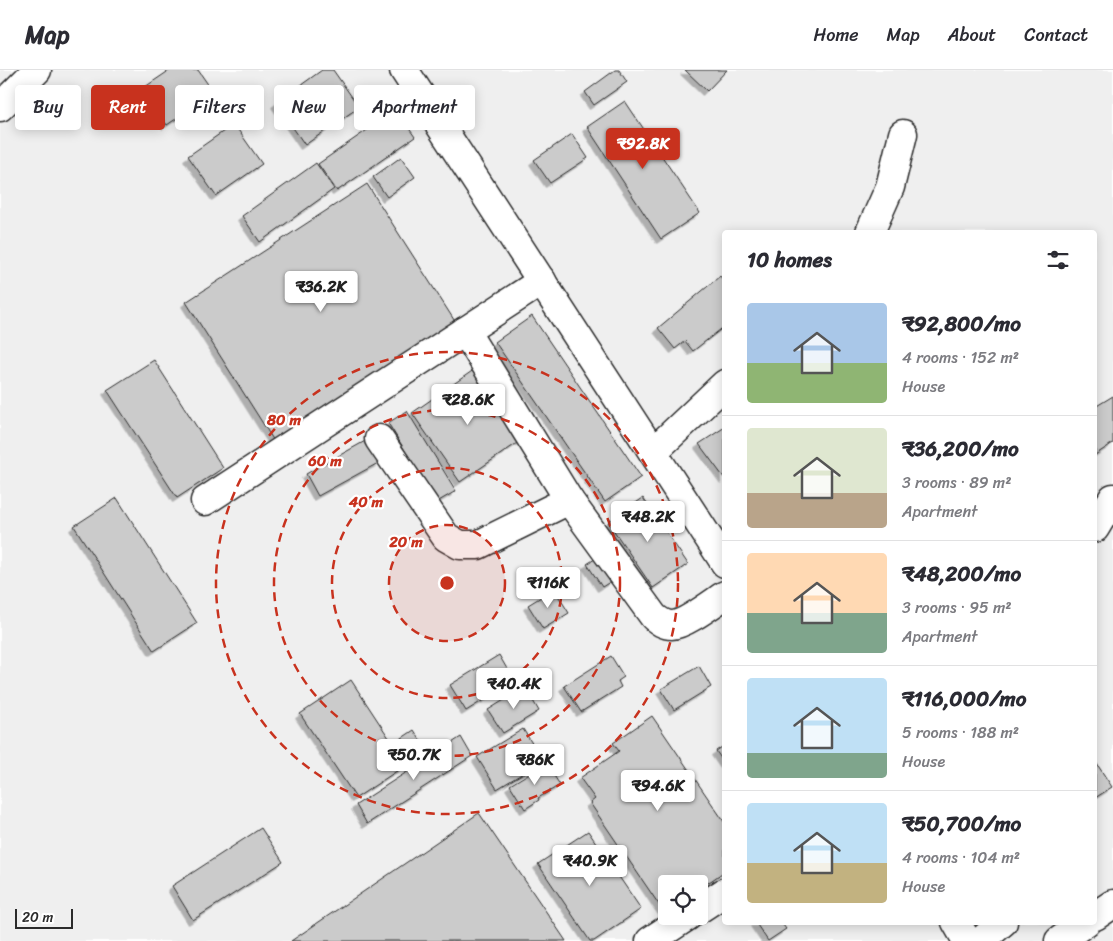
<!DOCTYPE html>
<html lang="en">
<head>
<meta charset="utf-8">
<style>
  :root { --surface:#fff; --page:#f2f2f3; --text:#2b2b33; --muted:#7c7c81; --line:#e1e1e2; --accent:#c8321e }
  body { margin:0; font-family:Sriracha,sans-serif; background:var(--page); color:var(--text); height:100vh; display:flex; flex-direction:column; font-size:19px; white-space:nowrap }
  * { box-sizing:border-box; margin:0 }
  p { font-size:16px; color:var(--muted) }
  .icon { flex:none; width:28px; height:28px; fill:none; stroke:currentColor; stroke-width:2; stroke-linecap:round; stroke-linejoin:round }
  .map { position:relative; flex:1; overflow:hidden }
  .panel { position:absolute; left:722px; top:160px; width:375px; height:695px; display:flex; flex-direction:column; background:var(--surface); border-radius:5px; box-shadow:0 2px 12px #0003 }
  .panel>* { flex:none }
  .guide { position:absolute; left:15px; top:15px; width:475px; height:45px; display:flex; gap:10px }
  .controls { position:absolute; left:658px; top:805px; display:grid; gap:10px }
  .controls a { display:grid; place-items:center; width:50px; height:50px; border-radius:5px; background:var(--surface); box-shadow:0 2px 12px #0003; font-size:25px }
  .scale { position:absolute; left:15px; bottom:12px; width:58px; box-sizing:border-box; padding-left:5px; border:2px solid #2b2b2b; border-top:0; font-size:14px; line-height:18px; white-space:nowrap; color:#2b2b2b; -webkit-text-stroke:4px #fff; paint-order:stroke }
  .price { position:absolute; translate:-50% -42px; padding:0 11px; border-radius:5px; background:#fff; color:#222; font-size:16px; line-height:32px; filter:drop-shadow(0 1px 2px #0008) }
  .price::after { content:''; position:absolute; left:50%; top:30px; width:15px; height:11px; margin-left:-8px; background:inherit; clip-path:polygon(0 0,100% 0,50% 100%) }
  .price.on { background:var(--accent); color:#fff }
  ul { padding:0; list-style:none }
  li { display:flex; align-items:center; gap:15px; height:125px; padding:0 25px }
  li+li { border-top:1px solid var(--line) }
  li span { display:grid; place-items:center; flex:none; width:140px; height:100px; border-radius:5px; color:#555 }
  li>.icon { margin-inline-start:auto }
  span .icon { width:60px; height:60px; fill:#fffc; stroke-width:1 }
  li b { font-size:21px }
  h2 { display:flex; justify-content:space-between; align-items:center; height:60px; padding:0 25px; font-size:21px }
  .chip { padding:0 18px; border-radius:5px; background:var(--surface); box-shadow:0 2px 12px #0003; font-size:18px; line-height:45px }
  .chip.on { background:var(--accent); color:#fff }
  header { display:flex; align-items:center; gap:30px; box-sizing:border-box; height:70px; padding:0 25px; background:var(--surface); border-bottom:1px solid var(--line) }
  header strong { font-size:24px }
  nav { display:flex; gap:28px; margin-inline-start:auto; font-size:18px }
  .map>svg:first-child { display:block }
</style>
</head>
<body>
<header>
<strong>Map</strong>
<nav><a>Home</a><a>Map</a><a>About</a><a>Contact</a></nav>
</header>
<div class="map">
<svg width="1113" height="871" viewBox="0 0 1113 871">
  <defs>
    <filter id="shadow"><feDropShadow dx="-4.5" dy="4.5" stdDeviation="0" flood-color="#0004"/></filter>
  </defs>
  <rect width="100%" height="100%" fill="#fff"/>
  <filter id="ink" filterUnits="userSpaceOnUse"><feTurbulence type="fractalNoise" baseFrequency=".02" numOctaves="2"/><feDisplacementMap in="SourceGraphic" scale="10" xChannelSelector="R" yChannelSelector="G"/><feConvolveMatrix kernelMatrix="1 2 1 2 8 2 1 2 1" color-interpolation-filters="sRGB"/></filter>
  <g filter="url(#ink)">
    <path fill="#efefef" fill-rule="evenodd" d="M0,0H1113V871H0ZM725,162H1095V852H725ZM666,814H699V846H666Z"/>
    <g fill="#cbcbcb" stroke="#2b2b2b" filter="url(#shadow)">
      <path d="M170,0H198L214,23L167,55L142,19Z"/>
      <path d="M322,0H333L359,37L305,75L276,33Z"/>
      <path d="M615,0H619L627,12L594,35L585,22Z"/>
      <path d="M685,0H727L707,21Z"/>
      <path d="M625,31L700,143L661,169L587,57Z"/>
      <path d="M396,40L415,67L337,121L318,94Z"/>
      <path d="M234,54L262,94L216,126L188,86Z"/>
      <path d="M572,64L588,88L550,113L534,90Z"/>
      <path d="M401,87L415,107L387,127L373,107Z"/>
      <path d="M316,93L334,119L260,172L242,146Z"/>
      <path d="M367,114L456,253L274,371L186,232Z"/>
      <path d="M720,206L725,212V256L693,281L685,271L675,279L658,258Z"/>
      <path d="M532,246L641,407L605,432L495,272Z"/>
      <path d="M154,290L223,398L177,428L107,320Z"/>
      <path d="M475,299L523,369L460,412L412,343Z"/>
      <path d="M1113,326V373L1095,385V337Z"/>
      <path d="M407,341L456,421L437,432L388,353Z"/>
      <path d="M725,357V409L699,374Z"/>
      <path d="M367,370L380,392L318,426L306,404Z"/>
      <path d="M117,428L197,553L154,581L74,456Z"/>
      <path d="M643,428L688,494L653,518L608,452Z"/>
      <path d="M598,487L613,510L602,517L587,494Z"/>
      <path d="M554,519L569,543L543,559L528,535Z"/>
      <path d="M499,585L514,611L466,641L450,615Z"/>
      <path d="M611,586L624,607L618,611L621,617L581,642L564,616Z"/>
      <path d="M699,596L711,617L674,640L661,619Z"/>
      <path d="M351,610L393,674L414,660L427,681L356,728L300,644Z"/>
      <path d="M525,617L539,641L503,663L488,640Z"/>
      <path d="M652,646L725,753V801L699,819V814H666V841L664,842L590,733L595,729L580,708L619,681L613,673Z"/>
      <path d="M523,659L543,691L497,719L477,687Z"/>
      <path d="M461,667L472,686L367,754L356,735Z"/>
      <path d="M725,675V694L716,681Z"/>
      <path d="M1095,691L1112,717L1095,728Z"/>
      <path d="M546,693L560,715L538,728L539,730L525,739L510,715Z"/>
      <path d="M479,743L566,871H291Z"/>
      <path d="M261,758L283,792L193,850L172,816Z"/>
      <path d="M588,761L641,839L594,871H590L538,794Z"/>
      <path d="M755,852H781L786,859L768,871Z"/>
    </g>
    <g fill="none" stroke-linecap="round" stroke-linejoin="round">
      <defs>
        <g id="minor">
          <path d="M404,0L725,493"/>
          <path d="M0,37L37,0"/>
          <path d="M870,162L890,117L903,64"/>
          <path d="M465,261L569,430L654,547C659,551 664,555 672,555C684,555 713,533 725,525"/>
          <path d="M379,369L446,467L460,475H478L569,430"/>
          <path d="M653,382L725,314"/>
          <path d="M205,431L542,211"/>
          <path d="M1095,458L1113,428"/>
          <path d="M699,839L725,822"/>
          <path d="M1095,846L1113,834"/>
          <path d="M956,852L967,871"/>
          <path d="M650,871L688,846"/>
          <path d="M981,871L1003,852"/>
          <path d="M1059,871L1086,852"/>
        </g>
      </defs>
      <use href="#minor" stroke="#2b2b2b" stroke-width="31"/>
      <use href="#minor" stroke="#fff" stroke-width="28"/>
    </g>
  </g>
  <circle cx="447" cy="513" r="58" fill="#c8321e" fill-opacity=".12"/>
  <g fill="none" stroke="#c8321e" stroke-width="2.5" stroke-dasharray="9 6">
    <circle cx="447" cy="513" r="58"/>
    <circle cx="447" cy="513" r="115"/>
    <circle cx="447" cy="513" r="173"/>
    <circle cx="447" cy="513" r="231"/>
  </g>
  <circle cx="447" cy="513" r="8" fill="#c8321e" stroke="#fff" stroke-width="2.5"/>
  <g font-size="15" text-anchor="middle" font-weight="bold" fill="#c8321e" stroke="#fff" stroke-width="4.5" stroke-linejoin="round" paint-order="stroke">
    <text x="284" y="355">80 m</text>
    <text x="325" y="396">60 m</text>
    <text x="366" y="437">40 m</text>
    <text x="406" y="477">20 m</text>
  </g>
</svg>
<div class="controls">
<a><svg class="icon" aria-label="locate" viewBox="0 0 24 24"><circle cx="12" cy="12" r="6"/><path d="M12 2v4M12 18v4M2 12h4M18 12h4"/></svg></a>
</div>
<div class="scale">20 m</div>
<b class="price on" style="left:643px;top:100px">₹92.8K</b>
<b class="price" style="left:321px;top:243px">₹36.2K</b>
<b class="price" style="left:468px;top:356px">₹28.6K</b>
<b class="price" style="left:648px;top:473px">₹48.2K</b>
<b class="price" style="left:548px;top:539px">₹116K</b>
<b class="price" style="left:514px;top:640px">₹40.4K</b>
<b class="price" style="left:414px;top:711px">₹50.7K</b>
<b class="price" style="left:535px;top:716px">₹86K</b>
<b class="price" style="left:658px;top:742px">₹94.6K</b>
<b class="price" style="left:590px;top:817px">₹40.9K</b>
<div class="guide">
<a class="chip">Buy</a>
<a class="chip on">Rent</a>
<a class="chip">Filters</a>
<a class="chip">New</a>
<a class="chip">Apartment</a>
</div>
<section class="panel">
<h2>10 homes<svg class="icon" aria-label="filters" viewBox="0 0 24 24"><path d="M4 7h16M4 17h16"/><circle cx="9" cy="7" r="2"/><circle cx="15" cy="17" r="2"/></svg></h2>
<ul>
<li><span style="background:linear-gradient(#a9c7e8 60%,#8fb573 0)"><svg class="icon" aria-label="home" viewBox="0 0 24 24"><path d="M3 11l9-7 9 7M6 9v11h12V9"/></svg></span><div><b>₹92,800/mo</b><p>4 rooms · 152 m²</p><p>House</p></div></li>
<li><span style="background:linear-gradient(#dfe7d0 65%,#b9a48a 0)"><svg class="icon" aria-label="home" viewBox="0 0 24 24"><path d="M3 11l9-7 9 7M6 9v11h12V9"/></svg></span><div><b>₹36,200/mo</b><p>3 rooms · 89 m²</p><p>Apartment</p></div></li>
<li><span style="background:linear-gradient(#ffd9b3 60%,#7fa58c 0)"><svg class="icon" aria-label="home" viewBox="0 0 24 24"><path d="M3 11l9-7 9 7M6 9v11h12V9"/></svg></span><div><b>₹48,200/mo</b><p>3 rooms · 95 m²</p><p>Apartment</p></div></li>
<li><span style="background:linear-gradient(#bfe0f5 75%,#7fa58c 0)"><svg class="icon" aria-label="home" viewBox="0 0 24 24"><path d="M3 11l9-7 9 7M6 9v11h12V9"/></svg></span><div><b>₹116,000/mo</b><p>5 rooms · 188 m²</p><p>House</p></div></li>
<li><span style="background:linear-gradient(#bfe0f5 60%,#c2b280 0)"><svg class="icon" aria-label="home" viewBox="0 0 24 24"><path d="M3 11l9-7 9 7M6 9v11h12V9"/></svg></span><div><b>₹50,700/mo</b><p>4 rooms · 104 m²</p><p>House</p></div></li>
</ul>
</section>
</div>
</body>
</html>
